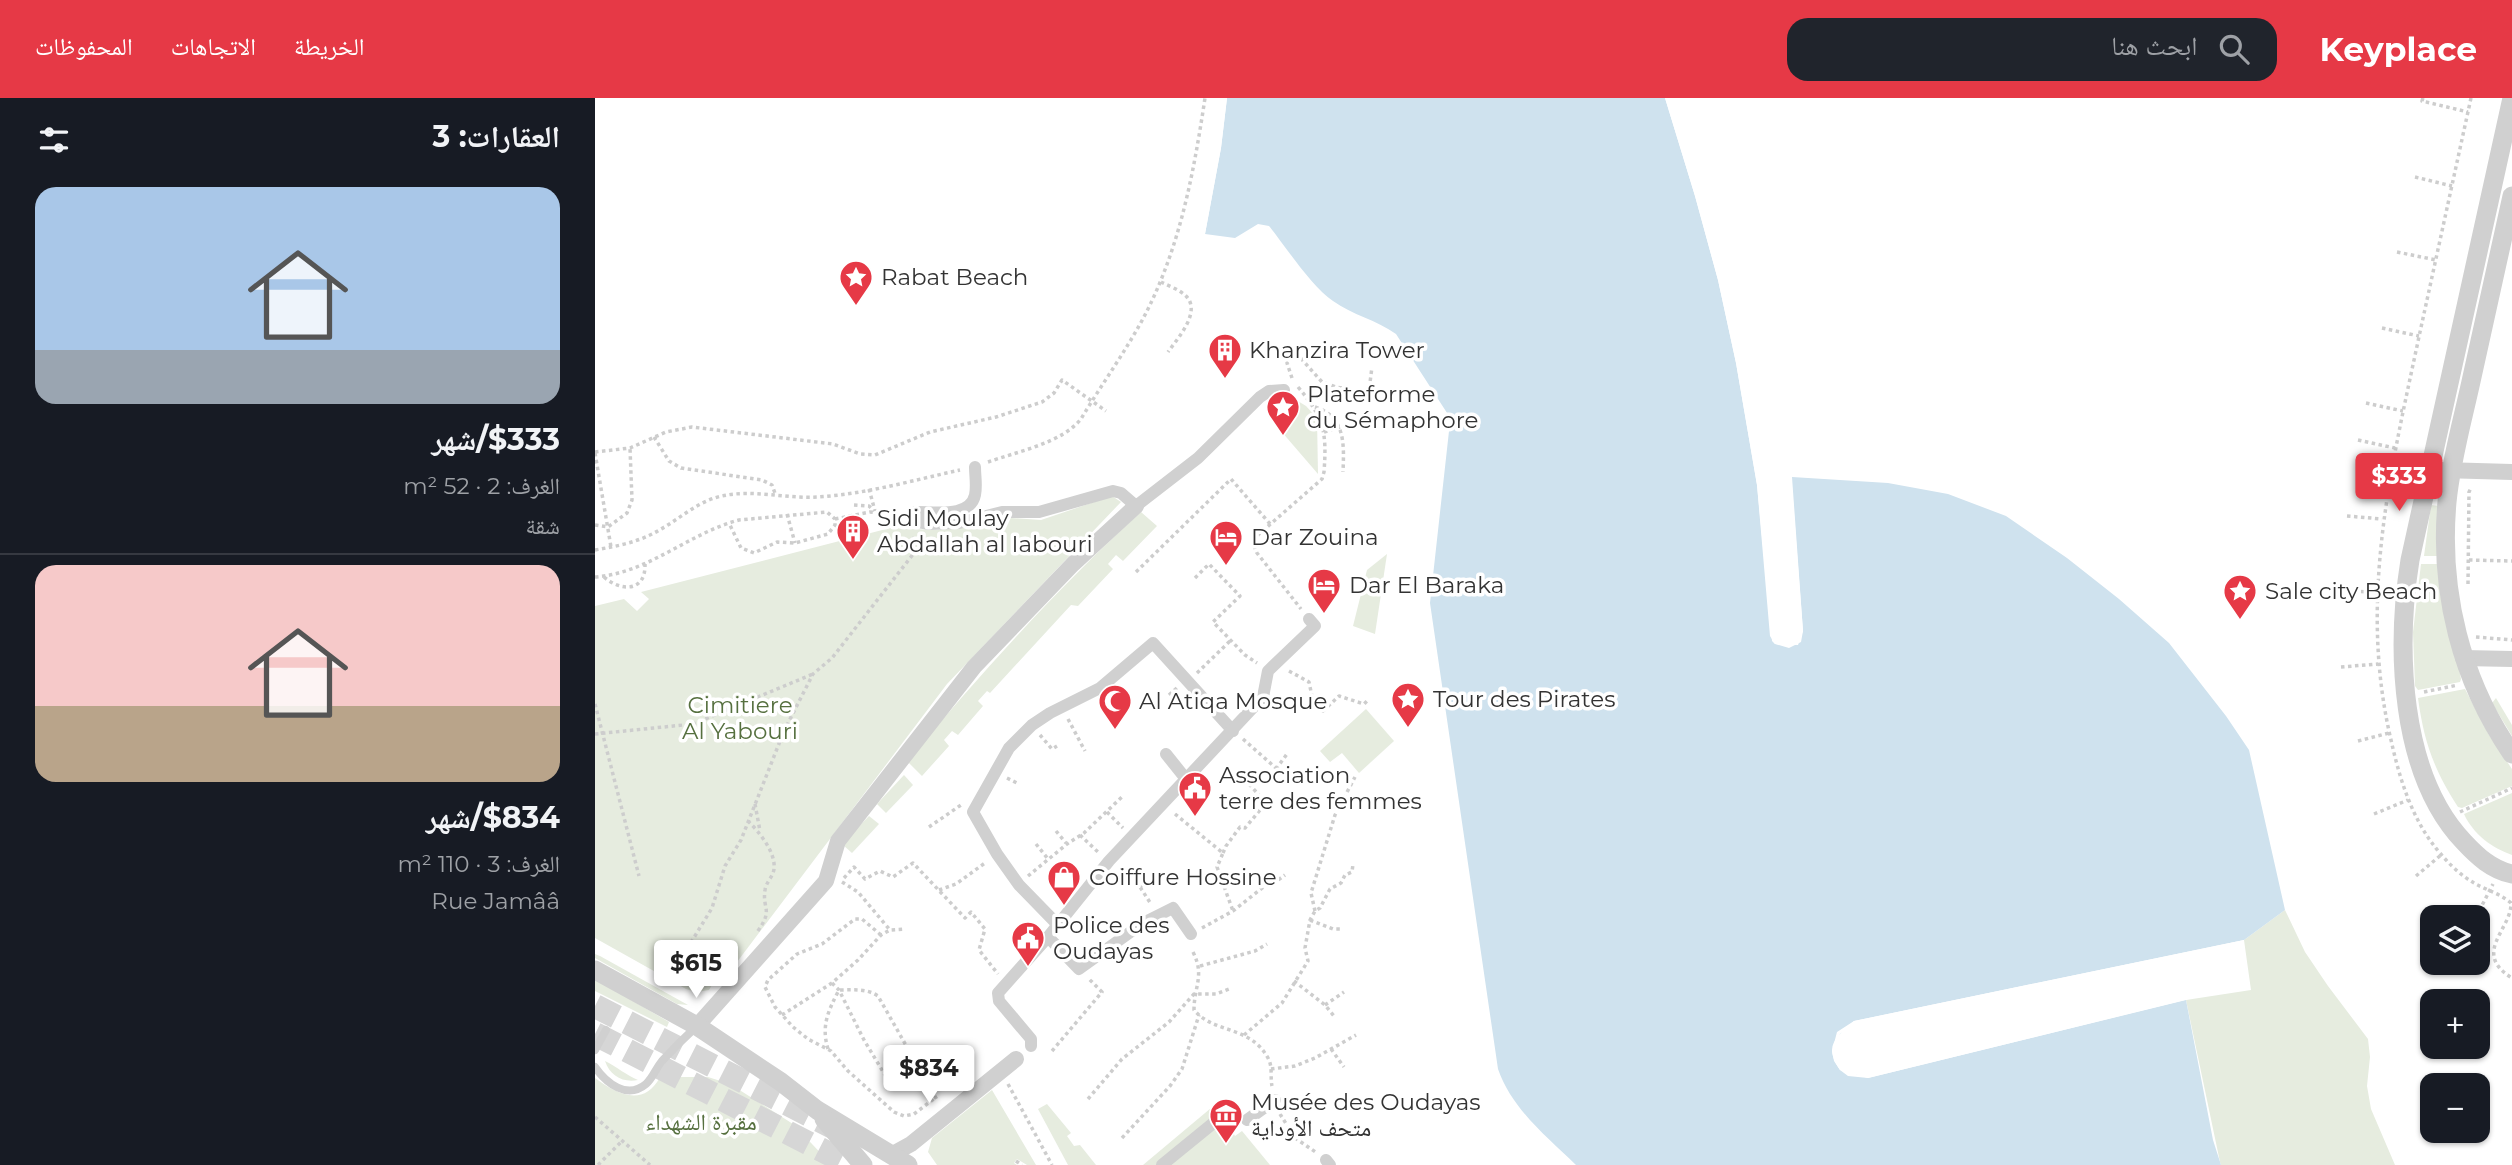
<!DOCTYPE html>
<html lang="ar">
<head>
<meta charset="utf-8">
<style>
  :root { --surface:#171b24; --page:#20242c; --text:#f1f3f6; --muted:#9ea1a6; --line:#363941; --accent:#e63946 }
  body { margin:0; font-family:Montserrat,"Noto Naskh Arabic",sans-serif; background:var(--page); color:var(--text); direction:rtl; height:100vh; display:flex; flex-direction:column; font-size:26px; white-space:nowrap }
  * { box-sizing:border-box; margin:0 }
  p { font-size:23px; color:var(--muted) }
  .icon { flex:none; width:38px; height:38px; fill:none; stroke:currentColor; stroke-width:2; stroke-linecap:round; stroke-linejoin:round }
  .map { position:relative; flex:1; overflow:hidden; direction:ltr }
  .side { display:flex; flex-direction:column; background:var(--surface); width:595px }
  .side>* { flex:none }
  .controls { position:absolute; left:1825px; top:807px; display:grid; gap:14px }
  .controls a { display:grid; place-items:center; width:70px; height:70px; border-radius:14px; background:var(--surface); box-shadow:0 2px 5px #0004; font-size:35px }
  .price { position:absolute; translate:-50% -60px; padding:0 16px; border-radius:7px; background:#fff; color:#222; font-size:23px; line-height:46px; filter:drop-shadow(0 2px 4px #0008) }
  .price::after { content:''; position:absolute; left:50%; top:42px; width:21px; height:16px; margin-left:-10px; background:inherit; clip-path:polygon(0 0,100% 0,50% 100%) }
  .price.selected { background:var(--accent); color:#fff }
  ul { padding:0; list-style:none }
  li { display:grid; align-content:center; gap:14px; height:371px; padding:0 35px }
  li+li { border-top:2px solid var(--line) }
  li span { display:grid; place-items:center; height:217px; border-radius:21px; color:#555 }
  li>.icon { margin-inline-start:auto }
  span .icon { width:126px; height:126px; fill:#fffc; stroke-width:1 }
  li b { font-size:30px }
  h2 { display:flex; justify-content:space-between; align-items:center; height:84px; padding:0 35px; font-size:30px }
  header { display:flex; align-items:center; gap:42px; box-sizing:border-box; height:98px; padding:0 35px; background:var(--accent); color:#fff }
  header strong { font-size:33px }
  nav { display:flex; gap:38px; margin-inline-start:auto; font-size:24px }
  .search { width:490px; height:63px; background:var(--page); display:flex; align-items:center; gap:18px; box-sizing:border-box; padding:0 24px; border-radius:21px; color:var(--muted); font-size:26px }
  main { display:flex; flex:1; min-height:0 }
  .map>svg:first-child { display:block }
</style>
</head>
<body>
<header>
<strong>Keyplace</strong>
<div class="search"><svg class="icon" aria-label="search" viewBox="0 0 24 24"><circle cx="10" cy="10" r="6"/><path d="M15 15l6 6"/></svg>ابحث هنا</div>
<nav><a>الخريطة</a><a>الاتجاهات</a><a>المحفوظات</a></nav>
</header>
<main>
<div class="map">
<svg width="1917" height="1067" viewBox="0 0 1917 1067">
  <rect width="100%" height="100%" fill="#fff"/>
  <g fill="#e6ecdf">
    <path d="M693,297L711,308L722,320L723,376L673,318Z"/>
    <path d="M517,398L526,404L352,586L142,864L124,875L114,892L101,894L91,891L0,840V508L29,501L42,513L54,501L46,494L295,430L342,432L404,424L416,420L446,422Z"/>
    <path d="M1836,407L1844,408L1845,458H1829Z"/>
    <path d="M546,414L562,428L528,463L521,457L513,466L518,471L483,508L476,507L395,595L392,593L383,603L388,608L363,637L357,633L349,642L354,648L327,678L312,663C386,576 461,491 546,414Z"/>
    <path d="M792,456L780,536L758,528L772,472Z"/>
    <path d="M1826,466H1844L1866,581L1865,584L1823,592L1820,588L1818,534Z"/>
    <path d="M1870,591L1894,637L1917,671V688L1867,710L1863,709C1839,672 1829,644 1823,600Z"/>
    <path d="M1901,600L1917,627V638L1897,605Z"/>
    <path d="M771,611L799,643L764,675L747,655L735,664L725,653Z"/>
    <path d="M309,677L318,687L291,715L282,706Z"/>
    <path d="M1917,695V757C1897,750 1878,736 1869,716Z"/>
    <path d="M274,718L284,726L257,755L247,746Z"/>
    <path d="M1690,812L1710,854L1733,888L1773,941L1775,959L1772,988L1776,1011L1800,1067H1626L1625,1064L1591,902L1656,892L1649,842Z"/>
    <path d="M0,856L5,858L93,907L82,906L0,860Z"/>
    <path d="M0,881L74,924L72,929L0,893Z"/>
    <path d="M10,963C22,969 31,977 43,982C28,985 15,978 10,963Z"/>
    <path d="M65,979H113L135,986L198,1026L237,1067H0V980C21,996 49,1010 65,979Z"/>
    <path d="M397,992L441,1067H432L422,1061L419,1065L422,1067H342L333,1054L337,1040Z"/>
    <path d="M622,1005L643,1028L637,1033L640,1038L647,1033L675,1067H548Z"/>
    <path d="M452,1006L476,1035L472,1038L479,1048L485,1047L501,1067H473L443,1011Z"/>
  </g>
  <path fill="#cfe2ee" d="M632,0H1070L1100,98L1123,182L1141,265L1162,387L1177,543L1180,546L1203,547L1208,533L1197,379L1293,385L1353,396L1411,418L1472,460L1524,501L1574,545L1631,618L1654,652L1690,812L1649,842L1259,923C1241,940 1228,947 1245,972L1273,980L1591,902L1618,1042L1626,1067H981C951,1038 917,1011 903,971L835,505L855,324L854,318L801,236C782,222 757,217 738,203C716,188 691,149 674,128L663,126L640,140L610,136L626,50Z"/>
  <g fill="#fff">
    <path d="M629,0H632L626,50L610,136H606L623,50Z"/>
    <path d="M1070,0H1073L1103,97L1126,181L1144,265L1165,386L1179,537L1182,543L1193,546L1203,542L1205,533L1193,379L1196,375L1208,533L1206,544L1194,550L1180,546L1175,538L1162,387L1141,265L1123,182L1100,98Z"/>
    <path d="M1649,842V846L1260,926L1245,936L1240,953L1247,969L1263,977L1272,976L1590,898L1594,901L1273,980L1253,978L1245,972L1239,963L1237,953L1242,934L1259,923Z"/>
  </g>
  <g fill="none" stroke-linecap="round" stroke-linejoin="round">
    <g stroke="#d6d6d6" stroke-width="24" stroke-dasharray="24 12" stroke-linecap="butt">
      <path d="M0,908L238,1029"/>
      <path d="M0,936L256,1067"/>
    </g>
    <g stroke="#cdcdcd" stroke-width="3.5" stroke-dasharray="3.5 3.5" stroke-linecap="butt">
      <path d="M1828,0L1827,3L1873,14"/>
      <path d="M1876,0C1859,78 1842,156 1825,234C1796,371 1763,502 1796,642C1804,678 1815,715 1837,745C1848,760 1863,776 1879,785C1891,792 1906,796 1916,805C1917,831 1876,855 1917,880"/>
      <path d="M1820,79L1857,88"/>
      <path d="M1802,154L1841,162"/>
      <path d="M566,184C574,188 585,192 591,198C607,214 582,241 573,254"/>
      <path d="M1787,230L1824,238"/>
      <path d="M697,280L692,265L702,256L727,284L741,289L757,292L773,300L777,269"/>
      <path d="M703,289C729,320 732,334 729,374L727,381L663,437L659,448L662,455L706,511"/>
      <path d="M1771,305L1808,313"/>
      <path d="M720,309C751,319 749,347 748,374"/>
      <path d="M729,334L745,329"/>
      <path d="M59,339L74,363L86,370L167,382L177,387L181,398"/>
      <path d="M1763,342L1800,350"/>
      <path d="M0,354L35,350L71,334L97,329L238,346L265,356L280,357L335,334L401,319L447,304L459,295L467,282L511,313"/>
      <path d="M0,355L16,449"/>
      <path d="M393,364C421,354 467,345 486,321C508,284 534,249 553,211C586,144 599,73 610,0"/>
      <path d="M274,391L280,413"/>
      <path d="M259,407L274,408L279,413"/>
      <path d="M192,416L200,445"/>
      <path d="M1752,418L1787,421"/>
      <path d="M240,421L275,414L303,417"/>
      <path d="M0,427L13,429L32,415L37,402L35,350"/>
      <path d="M0,452C23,448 45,444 66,431C86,420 103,403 127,398C158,391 191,401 223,399C271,396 319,382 365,372"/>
      <path d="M318,455L315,446L321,437"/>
      <path d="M1874,462L1917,463"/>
      <path d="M541,474L636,381L676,427"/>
      <path d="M0,479C54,475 94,435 144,422L232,414L240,421V427L233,436L200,445L182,444L159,455L146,450L134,425"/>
      <path d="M9,479C26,494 51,494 50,466"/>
      <path d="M600,480L614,466L645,498L618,524L650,557L662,565"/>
      <path d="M1873,486L1874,394L1876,390"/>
      <path d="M1745,493L1781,494"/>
      <path d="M1881,539L1917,542"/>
      <path d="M1746,569L1783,566"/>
      <path d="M694,573L714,584L718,603L728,613L744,598L769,606L773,602"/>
      <path d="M602,575L635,543"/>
      <path d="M1829,594L1863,587"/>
      <path d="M574,597L583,589"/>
      <path d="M0,606L44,778"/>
      <path d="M473,621L490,653"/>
      <path d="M0,636L98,626L218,576"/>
      <path d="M445,637L457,651L462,648"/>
      <path d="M648,641L691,679"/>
      <path d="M1763,643L1794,635"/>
      <path d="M681,671L692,656"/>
      <path d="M412,680L422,685"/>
      <path d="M160,706L165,733"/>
      <path d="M512,714L528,730"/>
      <path d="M1865,714L1917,690"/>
      <path d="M580,716L628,755L622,769L638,813"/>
      <path d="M1779,716L1813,702"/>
      <path d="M153,723C164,734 181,754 179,771C178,779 171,784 170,792C167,812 179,811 162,834"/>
      <path d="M334,729L366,707"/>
      <path d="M461,733L471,745"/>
      <path d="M485,737L504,755"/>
      <path d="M441,746L453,761"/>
      <path d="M628,755L631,748L645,729L650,730L671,705L655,687L662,678"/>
      <path d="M524,771L545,789L556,806"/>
      <path d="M433,778L472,746L489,735L529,697"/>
      <path d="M1821,778L1846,757"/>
      <path d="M249,780L259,769L270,781L285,773L298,779L318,765L370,820L376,814L390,831L384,852L403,876"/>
      <path d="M247,784L263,794L295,832"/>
      <path d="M545,789L555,781"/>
      <path d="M344,792L361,786L390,765"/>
      <path d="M720,813L716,795L740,717L760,679"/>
      <path d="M1881,819L1898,786"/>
      <path d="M715,822L738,831H745"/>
      <path d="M607,830L638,813L671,787L679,785L690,777"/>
      <path d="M286,837L267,821H260L227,846L202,856L173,882L170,889L180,909L198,929L213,941L236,953L253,973L299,1014L309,1018L319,1016L340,1000"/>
      <path d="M598,854C610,878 599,888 599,912C619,936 655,927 673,960C678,969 675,979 677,988"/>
      <path d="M139,861L122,870L112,885L104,887L98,881L97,877L95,846L117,810L130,768L146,742L189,633L218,576L237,560L330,441"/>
      <path d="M605,868L660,853L672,846"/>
      <path d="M699,883L730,907L739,918"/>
      <path d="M237,885L244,892L269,942L296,987"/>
      <path d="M730,907L749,894"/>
      <path d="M187,917L237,885L263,862L286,837L295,832L310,831"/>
      <path d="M649,937L687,905L713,863L710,850L715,822L720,813L725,810L735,791L746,785L750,777L757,774L758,766"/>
      <path d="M233,951C226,928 233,913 244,892C258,892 271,890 283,898L342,1002"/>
      <path d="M736,951L749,969"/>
      <path d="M457,953L507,894L493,880"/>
      <path d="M676,971L700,968L720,960L761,937"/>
      <path d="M413,986L457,1067"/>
      <path d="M493,1001L527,961L574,924L599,896H621L634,891"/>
      <path d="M685,1016L700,1040L722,1055"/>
      <path d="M0,1019L55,1067"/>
      <path d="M527,1040L575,988L587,971L604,917"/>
      <path d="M421,1063L427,1067"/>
      <path d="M3,1067L27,1043"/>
    </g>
    <g stroke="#d0d0d0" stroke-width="8">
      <path d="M0,952L11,932"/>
      <path d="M0,969C11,985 32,1002 51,986C58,980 61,970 67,963C78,951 90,939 102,928"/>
    </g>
    <g stroke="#d0d0d0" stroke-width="12">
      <path d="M380,369C380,378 382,388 380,397C375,421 337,413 319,414L316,418L318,423L334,426L364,425L407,414H444L518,393L526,395L541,408L603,360L665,299L674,293L689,292"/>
      <path d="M571,656L591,681"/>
      <path d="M463,827L424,787L402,756L378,714L414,650L437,627L455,615L505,590L558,545L638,633"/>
      <path d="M453,839L484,871L548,825L578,810L596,836"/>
      <path d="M436,948V941L404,903L403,895L453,839L514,763L668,599L673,573L720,528L714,521"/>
      <path d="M652,1022L680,1002"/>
      <path d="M731,1062L735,1067"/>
      <path d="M567,1067L627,1018L636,1028"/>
    </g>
    <g stroke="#d0d0d0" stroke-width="16">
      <path d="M1847,372L1917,374"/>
      <path d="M1868,560L1917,561"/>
      <path d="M102,928L231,783L243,743L379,569L478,466L541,408"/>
      <path d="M296,1057L316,1046L421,961"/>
    </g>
    <g stroke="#d0d0d0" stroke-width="19">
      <path d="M1917,0L1815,462C1801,549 1804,676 1869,744C1882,758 1897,772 1917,776"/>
      <path d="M1917,98C1904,158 1890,219 1877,279C1868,321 1856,362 1852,404C1844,494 1866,582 1917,656"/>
      <path d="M0,872L102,928L186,984L222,1012L313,1067"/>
      <path d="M229,1021L268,1067"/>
    </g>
  </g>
  <defs>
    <symbol id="sight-pin" viewBox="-11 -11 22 30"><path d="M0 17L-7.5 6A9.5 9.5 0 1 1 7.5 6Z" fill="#e63946" stroke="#fff"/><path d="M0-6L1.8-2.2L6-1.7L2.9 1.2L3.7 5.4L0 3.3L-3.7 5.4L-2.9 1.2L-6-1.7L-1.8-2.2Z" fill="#fff"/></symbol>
    <symbol id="building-pin" viewBox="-11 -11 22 30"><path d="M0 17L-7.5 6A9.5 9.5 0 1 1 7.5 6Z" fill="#e63946" stroke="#fff"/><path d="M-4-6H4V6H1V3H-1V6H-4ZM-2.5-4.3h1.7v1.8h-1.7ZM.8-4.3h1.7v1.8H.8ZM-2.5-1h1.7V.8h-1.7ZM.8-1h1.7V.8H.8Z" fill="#fff"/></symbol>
    <symbol id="hotel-pin" viewBox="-11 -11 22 30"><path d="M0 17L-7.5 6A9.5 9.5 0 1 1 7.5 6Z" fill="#e63946" stroke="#fff"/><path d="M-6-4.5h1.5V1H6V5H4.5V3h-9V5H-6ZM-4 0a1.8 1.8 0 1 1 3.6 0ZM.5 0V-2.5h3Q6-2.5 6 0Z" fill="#fff"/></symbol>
    <symbol id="mosque-pin" viewBox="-11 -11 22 30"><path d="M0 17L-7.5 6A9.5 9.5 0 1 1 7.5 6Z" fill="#e63946" stroke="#fff"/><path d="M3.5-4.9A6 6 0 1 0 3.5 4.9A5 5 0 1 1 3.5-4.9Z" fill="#fff"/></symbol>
    <symbol id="civic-pin" viewBox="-11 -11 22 30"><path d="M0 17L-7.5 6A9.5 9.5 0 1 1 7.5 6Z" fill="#e63946" stroke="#fff"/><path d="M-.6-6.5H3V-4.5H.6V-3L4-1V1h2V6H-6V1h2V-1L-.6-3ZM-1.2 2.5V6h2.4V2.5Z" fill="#fff"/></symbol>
    <symbol id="shop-pin" viewBox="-11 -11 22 30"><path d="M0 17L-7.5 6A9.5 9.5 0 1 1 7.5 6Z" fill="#e63946" stroke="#fff"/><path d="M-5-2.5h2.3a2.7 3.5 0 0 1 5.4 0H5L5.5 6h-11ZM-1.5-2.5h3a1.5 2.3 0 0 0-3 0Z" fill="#fff"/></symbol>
    <symbol id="museum-pin" viewBox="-11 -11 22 30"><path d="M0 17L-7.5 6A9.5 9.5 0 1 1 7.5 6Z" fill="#e63946" stroke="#fff"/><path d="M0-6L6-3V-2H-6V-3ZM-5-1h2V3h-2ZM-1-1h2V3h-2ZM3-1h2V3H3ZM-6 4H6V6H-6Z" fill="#fff"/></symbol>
  </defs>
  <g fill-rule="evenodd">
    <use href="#sight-pin" x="242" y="160" width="38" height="52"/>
    <use href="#building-pin" x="611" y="233" width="38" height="52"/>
    <use href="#sight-pin" x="669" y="290" width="38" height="52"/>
    <use href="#building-pin" x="239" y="414" width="38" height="52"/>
    <use href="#hotel-pin" x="612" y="420" width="38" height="52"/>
    <use href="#hotel-pin" x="710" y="468" width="38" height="52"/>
    <use href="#sight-pin" x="1626" y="474" width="38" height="52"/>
    <use href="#sight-pin" x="794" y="582" width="38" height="52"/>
    <use href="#mosque-pin" x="501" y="584" width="38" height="52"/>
    <use href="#civic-pin" x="581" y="671" width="38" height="52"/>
    <use href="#shop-pin" x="450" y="760" width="38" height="52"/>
    <use href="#civic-pin" x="414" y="821" width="38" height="52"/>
    <use href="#museum-pin" x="612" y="998" width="38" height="52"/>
  </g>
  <g text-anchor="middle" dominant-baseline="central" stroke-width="7" stroke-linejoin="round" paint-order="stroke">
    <g font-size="23" fill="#333" stroke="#fff" text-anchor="start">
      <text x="286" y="179">Rabat Beach</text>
      <text x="654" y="252">Khanzira Tower</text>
      <text x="712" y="296">Plateforme<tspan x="712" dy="26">du Sémaphore</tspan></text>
      <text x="282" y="420">Sidi Moulay<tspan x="282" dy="26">Abdallah al Iabouri</tspan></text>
      <text x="656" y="439">Dar Zouina</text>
      <text x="754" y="487">Dar El Baraka</text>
      <text x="1670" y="493">Sale city Beach</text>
      <text x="838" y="601">Tour des Pirates</text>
      <text x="544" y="603">Al Atiqa Mosque</text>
      <text x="624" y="677">Association<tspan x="624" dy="26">terre des femmes</tspan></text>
      <text x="494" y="779">Coiffure Hossine</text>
      <text x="458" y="827">Police des<tspan x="458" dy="26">Oudayas</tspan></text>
      <text x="656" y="1004">Musée des Oudayas<tspan x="656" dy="26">متحف الأوداية</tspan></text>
    </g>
    <g font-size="23" fill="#56703f" stroke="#fff">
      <text x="145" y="607">Cimitiere<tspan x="145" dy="26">Al Yabouri</tspan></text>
      <text x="106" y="1024">مقبرة الشهداء</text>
    </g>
  </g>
</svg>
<div class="controls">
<a><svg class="icon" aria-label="layers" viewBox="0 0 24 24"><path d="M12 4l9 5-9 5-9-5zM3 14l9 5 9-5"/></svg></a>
<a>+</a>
<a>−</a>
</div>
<b class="price selected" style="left:1804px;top:415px">$333</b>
<b class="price" style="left:101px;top:902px">$615</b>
<b class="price" style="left:334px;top:1007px">$834</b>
</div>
<section class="side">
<h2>العقارات: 3<svg class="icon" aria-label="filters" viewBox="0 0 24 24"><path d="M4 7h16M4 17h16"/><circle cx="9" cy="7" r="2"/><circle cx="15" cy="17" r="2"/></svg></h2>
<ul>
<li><span style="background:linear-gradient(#a9c7e8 75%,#9aa5b1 0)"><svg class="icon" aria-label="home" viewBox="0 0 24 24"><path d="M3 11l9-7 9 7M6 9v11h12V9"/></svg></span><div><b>$333/شهر</b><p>الغرف: 2 · 52 m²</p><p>شقة</p></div></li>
<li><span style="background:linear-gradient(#f6c9c9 65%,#b9a48a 0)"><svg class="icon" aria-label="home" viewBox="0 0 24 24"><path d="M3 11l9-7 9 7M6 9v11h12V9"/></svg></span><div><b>$834/شهر</b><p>الغرف: 3 · 110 m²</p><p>Rue Jamââ</p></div></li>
</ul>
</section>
</main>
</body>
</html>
